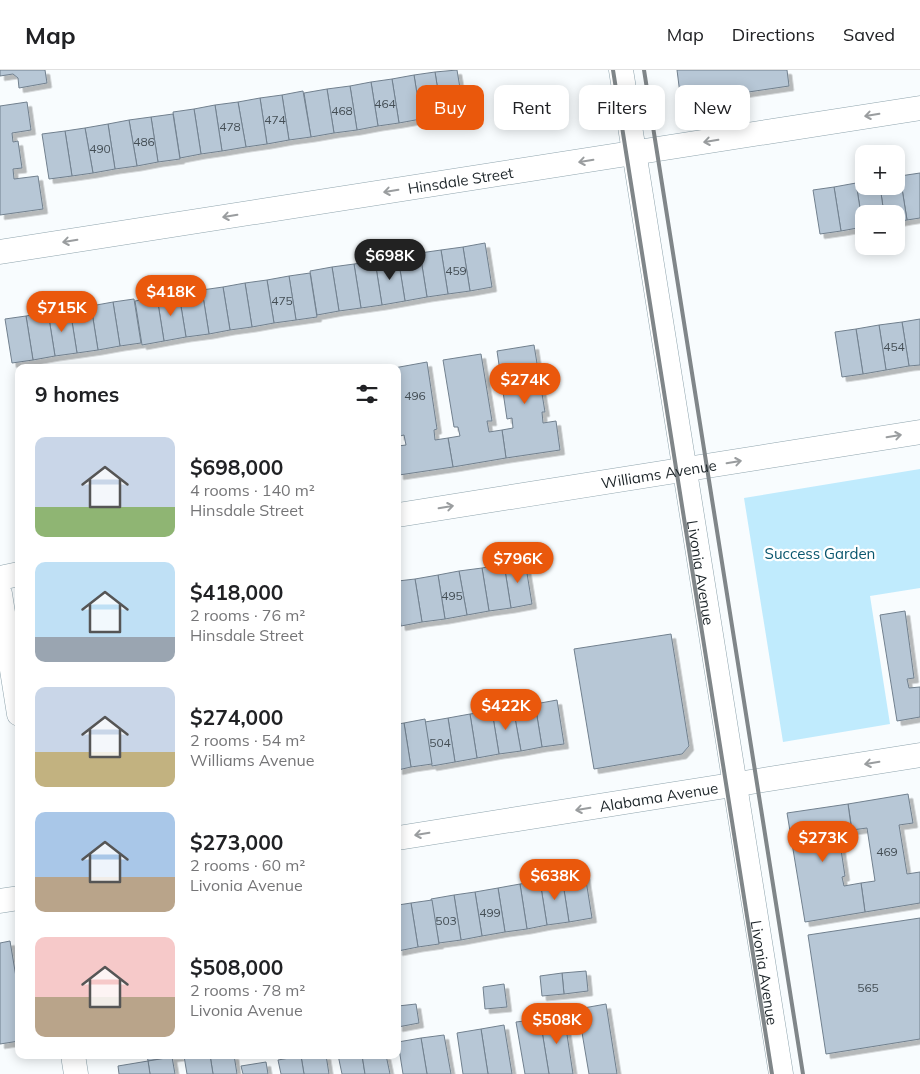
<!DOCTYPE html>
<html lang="en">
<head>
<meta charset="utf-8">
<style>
  :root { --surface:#fff; --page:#f2f2f2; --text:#202124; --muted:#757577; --line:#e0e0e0; --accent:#ea580c }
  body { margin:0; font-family:Mulish,sans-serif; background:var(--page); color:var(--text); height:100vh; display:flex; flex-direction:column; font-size:19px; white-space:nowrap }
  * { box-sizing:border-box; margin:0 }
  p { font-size:16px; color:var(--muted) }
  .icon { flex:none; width:28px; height:28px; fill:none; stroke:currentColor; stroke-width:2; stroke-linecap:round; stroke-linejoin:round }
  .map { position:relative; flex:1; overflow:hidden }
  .drawer { position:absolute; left:15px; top:294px; width:386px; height:695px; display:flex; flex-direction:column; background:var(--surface); border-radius:10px; box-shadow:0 2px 12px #0003 }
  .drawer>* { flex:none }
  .hud { position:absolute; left:416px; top:15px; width:429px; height:45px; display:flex; gap:10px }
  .fabs { position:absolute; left:855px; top:75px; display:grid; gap:10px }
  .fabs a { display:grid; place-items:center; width:50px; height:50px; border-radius:10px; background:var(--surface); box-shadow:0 2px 12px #0003; font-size:25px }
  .price { position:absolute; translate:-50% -42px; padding:0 11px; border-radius:18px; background:var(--accent); color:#fff; font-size:16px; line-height:32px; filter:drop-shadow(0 1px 2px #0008) }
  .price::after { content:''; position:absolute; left:50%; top:30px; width:15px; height:11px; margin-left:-8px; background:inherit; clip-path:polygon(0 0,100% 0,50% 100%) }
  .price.active { background:#222; color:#fff }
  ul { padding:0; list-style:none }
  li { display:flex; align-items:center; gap:15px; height:125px; padding:0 20px }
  li span { display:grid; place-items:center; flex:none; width:140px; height:100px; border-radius:10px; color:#555 }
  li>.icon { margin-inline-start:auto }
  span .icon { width:60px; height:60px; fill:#fffc; stroke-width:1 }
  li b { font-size:21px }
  h2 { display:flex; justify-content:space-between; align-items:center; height:60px; padding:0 20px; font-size:21px }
  .chip { padding:0 18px; border-radius:10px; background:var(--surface); box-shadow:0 2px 12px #0003; font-size:18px; line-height:45px }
  .chip.active { background:var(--accent); color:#fff }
  header { display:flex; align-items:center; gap:30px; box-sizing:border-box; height:70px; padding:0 25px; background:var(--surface); border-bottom:1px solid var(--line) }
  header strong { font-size:24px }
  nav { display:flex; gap:28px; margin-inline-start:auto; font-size:18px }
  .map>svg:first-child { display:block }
</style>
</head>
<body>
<header>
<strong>Map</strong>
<nav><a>Map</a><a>Directions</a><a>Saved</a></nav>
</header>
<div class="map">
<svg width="920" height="1004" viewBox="0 0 920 1004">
  <defs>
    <filter id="shadow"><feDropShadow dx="4.5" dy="4.5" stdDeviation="0" flood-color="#0004"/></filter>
  </defs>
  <rect width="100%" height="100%" fill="#f8fcfe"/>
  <path fill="#c0ebfd" d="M920,399V518L870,526L890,654L783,672L744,428Z"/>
  <g fill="#b7c7d6" stroke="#71808e" filter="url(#shadow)">
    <path d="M0,0H45L47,13L19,18L18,8L13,4L0,6Z"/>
    <path d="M457,0L464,42L442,46L435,2Z"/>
    <path d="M677,0H787L789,16L681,32Z"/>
    <path d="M435,2L442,46L421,49L414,5Z"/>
    <path d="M414,5L421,49L399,53L392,9Z"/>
    <path d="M392,9L399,53L378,56L371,12Z"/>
    <path d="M371,12L378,56L357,60L350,16Z"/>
    <path d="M350,16L357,60L334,63L327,19Z"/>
    <path d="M327,19L334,63L311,67L304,23Z"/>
    <path d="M303,21L311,67L289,70L282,25Z"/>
    <path d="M282,25L289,70L267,74L260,28Z"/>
    <path d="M260,28L267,74L246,77L238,32Z"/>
    <path d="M27,32L31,60L12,63L13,72L18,71L22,98L13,99L14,109L38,106L43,139L0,145V36Z"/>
    <path d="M238,32L246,77L222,81L215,35Z"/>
    <path d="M215,35L222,81L201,84L194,39Z"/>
    <path d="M194,39L201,84L180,88L173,42Z"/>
    <path d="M173,44L180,89L158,92L151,47Z"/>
    <path d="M151,47L158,92L137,96L129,50Z"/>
    <path d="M129,50L137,96L115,99L108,54Z"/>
    <path d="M108,54L115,99L93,103L85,58Z"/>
    <path d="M85,58L93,103L72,106L65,61Z"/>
    <path d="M65,61L72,106L49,109L42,64Z"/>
    <path d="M920,103V148L907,150L900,106Z"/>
    <path d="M900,106L907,150L896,152V144H884L880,116H896V107Z"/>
    <path d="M864,112V116H880L884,144H864L863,157L856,113Z"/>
    <path d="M856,113L863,157L841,161L834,117Z"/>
    <path d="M834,117L841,161L820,164L813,120Z"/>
    <path d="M485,173L492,217L470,221L463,177Z"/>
    <path d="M463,177L470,221L448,224L441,180Z"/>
    <path d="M441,180L448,224L427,227L420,183Z"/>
    <path d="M420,183L427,227L405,231L398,187Z"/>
    <path d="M398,187L405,231L382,235L375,191Z"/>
    <path d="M375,191L382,235L361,238L354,194Z"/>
    <path d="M354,194L361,238L339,241L332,197Z"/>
    <path d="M332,197L339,241L317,245L310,201Z"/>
    <path d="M310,203L317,247L296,250L289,206Z"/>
    <path d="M289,206L296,250L274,253L267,210Z"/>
    <path d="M267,210L274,253L252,257L245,213Z"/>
    <path d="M245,213L252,257L230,260L223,217Z"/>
    <path d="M223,217L230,260L209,264L202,220Z"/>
    <path d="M202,220L209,264L186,267L179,224Z"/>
    <path d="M179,224L186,267L164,271L157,227Z"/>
    <path d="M157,227L164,271L142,275L135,231Z"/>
    <path d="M134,229L141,273L120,276L113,232Z"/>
    <path d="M113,232L120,276L98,280L91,236Z"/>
    <path d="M91,236L98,280L77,283L70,239Z"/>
    <path d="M70,239L77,283L55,286L48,242Z"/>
    <path d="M48,242L55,286L33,290L26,246Z"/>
    <path d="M26,246L33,290L12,293L5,249Z"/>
    <path d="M920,249V295L909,296L902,252Z"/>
    <path d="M902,252L909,296L886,300L879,255Z"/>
    <path d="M879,255L886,300L863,304L856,259Z"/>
    <path d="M856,259L863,304L842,307L835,262Z"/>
    <path d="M534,275L545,342H542L543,353L556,351L560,380L506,388L502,360L513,358L512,348L507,349L497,281Z"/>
    <path d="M481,284L492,351H487L489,362L502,360L506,388L453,397L448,368L460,366L458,357H454L443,290Z"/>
    <path d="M427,292L437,359L434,360L435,370L448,368L453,397L399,405L398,376L406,375L404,365L400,366L398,353V298H394Z"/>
    <path d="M525,491L532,534L511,538L504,494Z"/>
    <path d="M504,494L511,538L489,541L482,498Z"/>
    <path d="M482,498L489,541L467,545L459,501Z"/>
    <path d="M459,501L467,545L445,549L438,505Z"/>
    <path d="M438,505L445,549L422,552L415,509Z"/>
    <path d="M415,509L422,552L401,556L398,533V511Z"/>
    <path d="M905,541L914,608L907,609L909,618L920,617V647L897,651L880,545Z"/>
    <path d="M671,564L689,676L682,684L594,699L574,579Z"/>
    <path d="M557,630L564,674L542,677L535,634Z"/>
    <path d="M535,634L542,677L521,681L513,637Z"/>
    <path d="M513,637L521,681L499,684L492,641Z"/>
    <path d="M492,641L499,684L477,688L470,644Z"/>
    <path d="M470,644L477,688L455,692L448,648Z"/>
    <path d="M448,648L455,692L432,696L425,652Z"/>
    <path d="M425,649L432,694L411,697L404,653Z"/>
    <path d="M404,653L411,697L398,700V654Z"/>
    <path d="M908,724L913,753L899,755L907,804L920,802V833L865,842L861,813L875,811L867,758L852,760L848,734Z"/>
    <path d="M848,734L852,763L836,766L837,773H840L845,806L842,807L844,816L861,813L865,842L805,852L787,743Z"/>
    <path d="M585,804L592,848L569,852L562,807Z"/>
    <path d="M562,807L569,852L547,855L540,811Z"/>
    <path d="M540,811L547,855L527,859L520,814Z"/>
    <path d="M520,814L527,859L505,862L498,818Z"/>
    <path d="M498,818L505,862L482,866L475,822Z"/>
    <path d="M475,822L482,866L461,870L454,825Z"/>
    <path d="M454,825L461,870L439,873L431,829Z"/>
    <path d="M432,830L439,874L418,877L411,833Z"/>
    <path d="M411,833L418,877L398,881V835Z"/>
    <path d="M920,848V969L826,984L808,865Z"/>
    <path d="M10,871L19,925V971L0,974V873Z"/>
    <path d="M586,901L588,921L564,924L562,903Z"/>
    <path d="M562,903L564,924L542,926L540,906Z"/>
    <path d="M504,914L507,937L485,939L483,917Z"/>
    <path d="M416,934L419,953L398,957V936Z"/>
    <path d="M606,934L617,1004H589L578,939Z"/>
    <path d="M564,945L573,1004H549L540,949Z"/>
    <path d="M540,949L549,1004H525L516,952Z"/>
    <path d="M504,955L512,1004H488L481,959Z"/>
    <path d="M481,959L488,1004H463L457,963Z"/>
    <path d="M444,965L451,1004H427L421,968Z"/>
    <path d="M421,968L427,1004H403L398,972Z"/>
    <path d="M147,985H179L180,986L148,991Z"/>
    <path d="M210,985H234L237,1004H213Z"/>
    <path d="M210,985L213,1004H187L184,986Z"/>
    <path d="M326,985L329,1004H304L301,986Z"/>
    <path d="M338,985H362L365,1004H342Z"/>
    <path d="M362,985H386L390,1004H365Z"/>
    <path d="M301,986L304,1004H281L278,990Z"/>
    <path d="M172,987L175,1004H150L148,991Z"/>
    <path d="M148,991L150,1004H119L118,996Z"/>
    <path d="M266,992L268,1004H243L241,996Z"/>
  </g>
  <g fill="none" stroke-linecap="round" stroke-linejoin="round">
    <defs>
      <g id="street">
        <path id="s1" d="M621,0L781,1004"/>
        <path id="s2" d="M0,182L920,38"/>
        <path id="s3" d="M398,445L920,362"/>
        <path d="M0,508L19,504"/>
        <path d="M0,524L19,644"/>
        <path id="s4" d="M398,768L920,685"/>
        <path d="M0,831L19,828"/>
        <path d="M73,985L76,1004"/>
      </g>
    </defs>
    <use href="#street" stroke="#8fa4ad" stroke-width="25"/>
    <use href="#street" stroke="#fff" stroke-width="24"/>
    <g stroke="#808689" stroke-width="4">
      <path d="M613,0L772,1004"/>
      <path d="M644,0L803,1004"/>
    </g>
  </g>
  <defs><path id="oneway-shaft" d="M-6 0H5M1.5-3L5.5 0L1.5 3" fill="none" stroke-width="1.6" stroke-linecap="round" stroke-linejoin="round" transform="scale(1.25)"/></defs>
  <g stroke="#9a9d9f">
    <use href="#oneway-shaft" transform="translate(872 45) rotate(171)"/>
    <use href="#oneway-shaft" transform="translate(711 71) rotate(171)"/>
    <use href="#oneway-shaft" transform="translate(586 91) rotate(171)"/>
    <use href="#oneway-shaft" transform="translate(391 121) rotate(171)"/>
    <use href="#oneway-shaft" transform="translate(230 146) rotate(171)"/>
    <use href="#oneway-shaft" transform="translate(70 171) rotate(171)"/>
    <use href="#oneway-shaft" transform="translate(894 366) rotate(-9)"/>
    <use href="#oneway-shaft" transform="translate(734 392) rotate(-9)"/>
    <use href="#oneway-shaft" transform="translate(446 437) rotate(-9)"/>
    <use href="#oneway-shaft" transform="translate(872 693) rotate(171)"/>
    <use href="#oneway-shaft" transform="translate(583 739) rotate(171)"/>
    <use href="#oneway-shaft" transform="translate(422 764) rotate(171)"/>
  </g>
  <g text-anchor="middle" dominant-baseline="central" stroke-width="4.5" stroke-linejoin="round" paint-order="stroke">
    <g font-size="12" fill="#444e55">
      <text x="385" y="33">464</text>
      <text x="342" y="40">468</text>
      <text x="275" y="49">474</text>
      <text x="230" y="56">478</text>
      <text x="144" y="71">486</text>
      <text x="100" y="78">490</text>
      <text x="456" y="200">459</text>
      <text x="282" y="230">475</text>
      <text x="894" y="276">454</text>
      <text x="415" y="325">496</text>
      <text x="452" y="525">495</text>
      <text x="440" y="672">504</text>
      <text x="887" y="781">469</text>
      <text x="490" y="842">499</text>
      <text x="446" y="850">503</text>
      <text x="868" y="917">565</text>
    </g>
    <g font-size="15" fill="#1e262a" stroke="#fff">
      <text stroke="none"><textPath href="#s2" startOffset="466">Hinsdale Street</textPath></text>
      <text stroke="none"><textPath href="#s3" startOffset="264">Williams Avenue</textPath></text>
      <text stroke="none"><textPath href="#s1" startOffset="509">Livonia Avenue</textPath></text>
      <text stroke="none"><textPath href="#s4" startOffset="264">Alabama Avenue</textPath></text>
      <text stroke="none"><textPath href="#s1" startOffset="914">Livonia Avenue</textPath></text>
    </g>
    <g font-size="15" fill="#0a566e" stroke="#fff">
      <text x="820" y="483">Success Garden</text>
    </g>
  </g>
</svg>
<div class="fabs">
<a>+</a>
<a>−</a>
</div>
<b class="price active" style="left:390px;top:211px">$698K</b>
<b class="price" style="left:171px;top:247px">$418K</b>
<b class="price" style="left:62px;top:263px">$715K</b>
<b class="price" style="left:525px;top:335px">$274K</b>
<b class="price" style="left:518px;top:514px">$796K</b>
<b class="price" style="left:506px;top:661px">$422K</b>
<b class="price" style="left:823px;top:793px">$273K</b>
<b class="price" style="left:555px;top:831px">$638K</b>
<b class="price" style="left:557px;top:975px">$508K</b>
<div class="hud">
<a class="chip active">Buy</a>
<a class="chip">Rent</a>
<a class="chip">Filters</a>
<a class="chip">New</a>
</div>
<section class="drawer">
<h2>9 homes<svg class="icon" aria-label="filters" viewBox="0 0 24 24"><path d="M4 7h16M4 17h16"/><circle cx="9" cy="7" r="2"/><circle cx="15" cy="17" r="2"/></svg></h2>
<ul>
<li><span style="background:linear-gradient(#c9d6e8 70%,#8fb573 0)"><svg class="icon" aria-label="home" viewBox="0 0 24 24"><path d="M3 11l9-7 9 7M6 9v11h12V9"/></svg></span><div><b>$698,000</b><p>4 rooms · 140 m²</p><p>Hinsdale Street</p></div></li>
<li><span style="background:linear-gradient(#bfe0f5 75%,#9aa5b1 0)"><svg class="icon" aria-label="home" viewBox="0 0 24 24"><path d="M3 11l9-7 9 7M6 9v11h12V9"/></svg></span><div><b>$418,000</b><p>2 rooms · 76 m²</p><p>Hinsdale Street</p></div></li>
<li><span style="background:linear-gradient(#c9d6e8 65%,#c2b280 0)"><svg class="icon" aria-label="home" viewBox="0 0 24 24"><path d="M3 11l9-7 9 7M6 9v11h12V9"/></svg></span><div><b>$274,000</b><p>2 rooms · 54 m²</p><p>Williams Avenue</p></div></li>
<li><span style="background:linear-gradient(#a9c7e8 65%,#b9a48a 0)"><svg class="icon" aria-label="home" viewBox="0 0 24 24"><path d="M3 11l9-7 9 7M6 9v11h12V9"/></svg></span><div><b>$273,000</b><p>2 rooms · 60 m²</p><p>Livonia Avenue</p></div></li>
<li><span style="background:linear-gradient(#f6c9c9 60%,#b9a48a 0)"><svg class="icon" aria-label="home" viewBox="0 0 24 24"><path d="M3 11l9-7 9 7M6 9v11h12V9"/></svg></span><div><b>$508,000</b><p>2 rooms · 78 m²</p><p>Livonia Avenue</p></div></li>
</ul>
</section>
</div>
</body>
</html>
